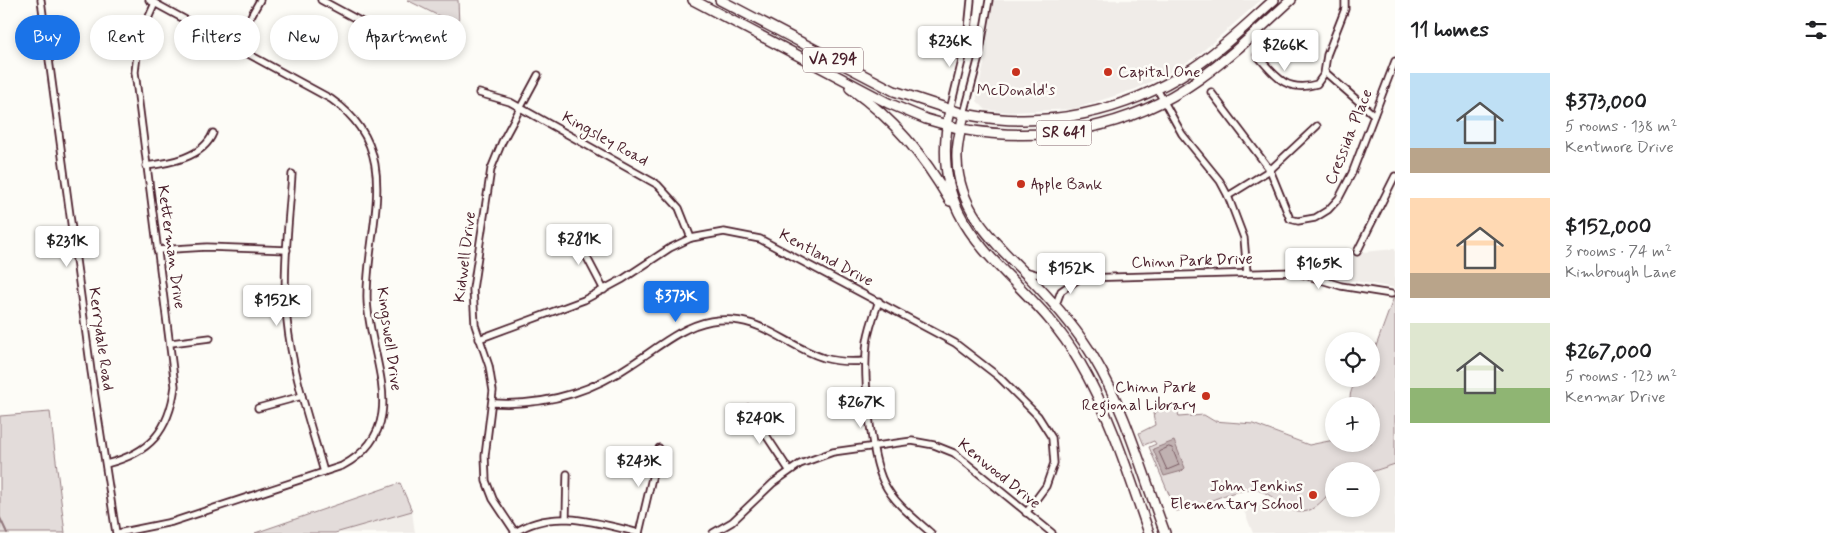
<!DOCTYPE html>
<html lang="en">
<head>
<meta charset="utf-8">
<style>
  :root { --surface:#fff; --page:#f6f6f6; --text:#202124; --muted:#757577; --accent:#1a73e8 }
  body { margin:0; font-family:Mynerve,sans-serif; background:var(--page); color:var(--text); height:100vh; display:flex; flex-direction:column; font-size:19px; white-space:nowrap }
  * { box-sizing:border-box; margin:0 }
  p { font-size:16px; color:var(--muted) }
  .icon { flex:none; width:28px; height:28px; fill:none; stroke:currentColor; stroke-width:2; stroke-linecap:round; stroke-linejoin:round }
  .map { position:relative; flex:1; overflow:hidden }
  .sheet { display:flex; flex-direction:column; background:var(--surface); width:450px }
  .sheet>* { flex:none }
  .hud { position:absolute; left:15px; top:15px; width:475px; height:45px; display:flex; gap:10px }
  .buttons { position:absolute; left:1325px; top:332px; display:grid; gap:10px }
  .buttons a { display:grid; place-items:center; width:55px; height:55px; border-radius:50%; background:var(--surface); box-shadow:0 2px 8px #0003; font-size:25px }
  .price { position:absolute; translate:-50% -42px; padding:0 11px; border-radius:5px; background:#fff; color:#222; font-size:16px; line-height:32px; filter:drop-shadow(0 1px 2px #0008) }
  .price::after { content:''; position:absolute; left:50%; top:30px; width:15px; height:11px; margin-left:-8px; background:inherit; clip-path:polygon(0 0,100% 0,50% 100%) }
  .price.current { background:var(--accent); color:#fff }
  ul { padding:0; list-style:none }
  li { display:flex; align-items:center; gap:15px; height:125px; padding:0 15px }
  li span { display:grid; place-items:center; flex:none; width:140px; height:100px; border-radius:0px; color:#555 }
  li>.icon { margin-inline-start:auto }
  span .icon { width:60px; height:60px; fill:#fffc; stroke-width:1 }
  li b { font-size:21px }
  h2 { display:flex; justify-content:space-between; align-items:center; height:60px; padding:0 15px; font-size:21px }
  .tag { padding:0 18px; border-radius:22px; background:var(--surface); box-shadow:0 2px 8px #0003; font-size:18px; line-height:45px }
  .tag.current { background:var(--accent); color:#fff }
  main { display:flex; flex:1; min-height:0 }
  .map>svg:first-child { display:block }
</style>
</head>
<body>
<main>
<div class="map">
<svg width="1395" height="533" viewBox="0 0 1395 533">
  <rect width="100%" height="100%" fill="#fdfcf7"/>
  <filter id="ink" filterUnits="userSpaceOnUse"><feTurbulence type="fractalNoise" baseFrequency=".02" numOctaves="2"/><feDisplacementMap in="SourceGraphic" scale="10" xChannelSelector="R" yChannelSelector="G"/><feConvolveMatrix kernelMatrix="1 2 1 2 8 2 1 2 1" color-interpolation-filters="sRGB"/></filter>
  <g filter="url(#ink)">
    <g fill="#f0ece8">
      <path d="M992,0H1261L1197,56L1174,70L1136,89L1074,109L1010,112L986,110L977,101V93L986,56Z"/>
      <path d="M1395,249V288L1338,278L1333,265L1352,253Z"/>
      <path d="M1395,460V533H1253L1244,511L1334,481V509H1371V471Z"/>
      <path d="M412,511L415,533H335Z"/>
    </g>
    <g fill="#e3dcda" stroke="#967e82">
      <path d="M407,0H458L459,26Z"/>
      <path d="M1395,294V464L1371,472L1334,471V489C1325,497 1315,511 1303,512C1285,514 1273,491 1255,490C1226,489 1203,508 1176,511L1149,447L1156,444L1154,441L1144,445L1139,433L1155,425L1153,413L1154,414L1158,411L1156,409L1177,408L1179,417L1204,415L1214,421L1253,424L1309,445L1334,440V444H1371V406H1350C1349,390 1353,379 1371,379V360Z"/>
      <path d="M50,412L65,533H0V416Z"/>
      <path d="M400,483L412,511L335,533H255Z"/>
    </g>
    <path fill="#c0b1b1" stroke="#91777b" d="M1174,441L1185,468L1182,471L1164,476L1153,449Z"/>
    <g fill="none" stroke-linecap="round" stroke-linejoin="round">
      <path stroke="#795961" stroke-width="1" d="M1169,447L1172,448L1179,465L1167,470L1159,452Z"/>
      <path stroke="#91777b" stroke-width="2" d="M0,518L7,533"/>
      <defs>
        <g id="minor">
          <path d="M41,0L91,371L116,533"/>
          <path d="M321,0L386,35"/>
          <path d="M234,46L260,0"/>
          <path d="M1257,55C1275,76 1286,93 1317,84L1324,74L1327,55L1345,9V0"/>
          <path d="M1325,72L1374,115"/>
          <path d="M1157,89L1182,134L1220,181L1228,196L1244,238L1247,273"/>
          <path d="M1211,92L1270,170L1290,219L1298,221L1315,218L1328,210L1339,198L1352,173L1395,61"/>
          <path d="M479,93L510,102L658,185L679,208L691,238"/>
          <path d="M950,110L967,40L971,0"/>
          <path d="M964,114L979,57L989,0"/>
          <path d="M146,166C169,163 203,158 213,133"/>
          <path d="M292,174C289,222 282,272 287,320C292,372 310,422 324,472"/>
          <path d="M1228,196L1270,170L1317,126"/>
          <path d="M573,231L604,290"/>
          <path d="M157,250L207,247L287,250"/>
          <path d="M1357,252L1395,176"/>
          <path d="M1025,271L1035,274L1080,278L1295,272L1341,286L1391,294"/>
          <path d="M879,301C874,315 869,328 867,342C863,374 870,455 884,483C894,503 914,518 931,533"/>
          <path d="M1055,307L1061,291L1080,278"/>
          <path d="M479,339L584,300L623,279L670,248L691,238L724,232L760,239L955,343L999,377L1038,416L1052,438L1054,463L1046,486L1026,513"/>
          <path d="M171,343L210,338"/>
          <path d="M493,403C544,406 590,393 632,364C657,348 682,326 711,321C760,313 783,345 824,358C838,362 852,362 865,361"/>
          <path d="M258,408L302,396"/>
          <path d="M748,408L789,470"/>
          <path d="M106,464C150,453 169,431 175,386L135,72L139,39L155,3"/>
          <path d="M566,518L567,474"/>
          <path d="M515,532L493,499L486,481L485,456L493,391L489,366L475,325L473,289L491,169L502,142L538,75"/>
          <path d="M118,533L172,522L342,466C415,427 368,358 367,298C366,225 406,151 331,99L149,0"/>
          <path d="M514,533C552,507 598,523 639,533"/>
          <path d="M639,533L659,448"/>
          <path d="M713,533L732,522L773,483L800,464L833,452L912,441L934,445L954,453L1052,533"/>
        </g>
        <g id="primary">
          <path d="M964,114C1044,130 1125,113 1193,68C1222,49 1248,23 1274,0"/>
          <path d="M961,129C1045,144 1129,129 1199,79C1232,56 1261,27 1291,0"/>
        </g>
        <g id="trunk">
          <path d="M693,0L888,103L926,119L961,129"/>
          <path d="M720,0L894,91L964,114C961,129 956,144 957,159C958,211 996,244 1030,278C1053,302 1077,329 1094,358C1126,411 1143,475 1165,533"/>
          <path d="M850,88C895,120 923,155 950,201"/>
          <path d="M950,110C922,242 1025,266 1079,361C1110,414 1129,475 1149,533"/>
        </g>
      </defs>
      <use href="#minor" stroke="#4a1f2b" stroke-width="9"/>
      <use href="#primary" stroke="#4a1f2b" stroke-width="12"/>
      <use href="#trunk" stroke="#4a1f2b" stroke-width="12"/>
      <use href="#minor" stroke="#fdfcf7" stroke-width="5.5"/>
      <use href="#primary" stroke="#fdfcf7" stroke-width="9"/>
      <use href="#trunk" stroke="#fdfcf7" stroke-width="9"/>
    </g>
  </g>
  <g fill="#c8321e" stroke="#fdfcf7" stroke-width="2">
    <circle cx="1016" cy="72" r="5"/>
    <circle cx="1108" cy="72" r="5"/>
    <circle cx="1021" cy="184" r="5"/>
    <circle cx="1206" cy="396" r="5"/>
    <circle cx="1313" cy="495" r="5"/>
  </g>
  <g text-anchor="middle" dominant-baseline="central" stroke-width="5" stroke-linejoin="round" paint-order="stroke">
    <g fill="#fdfcf7" stroke="#806168" stroke-width="1">
      <rect x="803" y="47.5" width="60" height="25" rx="4"/>
      <rect x="1036.5" y="120.5" width="55" height="25" rx="4"/>
    </g>
    <g font-size="15" font-weight="bold" fill="#4a1f2b">
      <text x="833" y="60">VA 294</text>
      <text x="1064" y="133">SR 641</text>
    </g>
    <g font-size="16" fill="#4a1f2b" stroke="#fdfcf7" text-anchor="start">
      <text x="1118" y="72">Capital One</text>
      <text x="1016" y="90" text-anchor="middle">McDonald's</text>
      <text x="1031" y="184">Apple Bank</text>
      <text x="1196" y="387" text-anchor="end">Chinn Park<tspan x="1196" dy="18">Regional Library</tspan></text>
      <text x="1303" y="486" text-anchor="end">John Jenkins<tspan x="1303" dy="18">Elementary School</tspan></text>
    </g>
    <g font-size="16" fill="#4a1f2b" stroke="#fdfcf7">
      <text transform="translate(1349 137) rotate(-68)">Cressida Place</text>
      <text transform="translate(605 139) rotate(29)">Kingsley Road</text>
      <text transform="translate(171 247) rotate(82)">Ketterman Drive</text>
      <text transform="translate(465 257) rotate(-83)">Kidwell Drive</text>
      <text transform="translate(826 258) rotate(28)">Kentland Drive</text>
      <text transform="translate(1192 261) rotate(-2)">Chinn Park Drive</text>
      <text transform="translate(101 339) rotate(82)">Kerrydale Road</text>
      <text transform="translate(389 339) rotate(82)">Kingswell Drive</text>
      <text transform="translate(999 474) rotate(39)">Kenwood Drive</text>
    </g>
  </g>
</svg>
<div class="buttons">
<a><svg class="icon" aria-label="locate" viewBox="0 0 24 24"><circle cx="12" cy="12" r="6"/><path d="M12 2v4M12 18v4M2 12h4M18 12h4"/></svg></a>
<a>+</a>
<a>−</a>
</div>
<b class="price" style="left:950px;top:68px">$236K</b>
<b class="price" style="left:1285px;top:72px">$266K</b>
<b class="price" style="left:579px;top:266px">$281K</b>
<b class="price" style="left:67px;top:268px">$231K</b>
<b class="price" style="left:1319px;top:290px">$165K</b>
<b class="price" style="left:1071px;top:295px">$152K</b>
<b class="price current" style="left:676px;top:323px">$373K</b>
<b class="price" style="left:277px;top:327px">$152K</b>
<b class="price" style="left:861px;top:429px">$267K</b>
<b class="price" style="left:760px;top:445px">$240K</b>
<b class="price" style="left:639px;top:488px">$243K</b>
<div class="hud">
<a class="tag current">Buy</a>
<a class="tag">Rent</a>
<a class="tag">Filters</a>
<a class="tag">New</a>
<a class="tag">Apartment</a>
</div>
</div>
<section class="sheet">
<h2>11 homes<svg class="icon" aria-label="filters" viewBox="0 0 24 24"><path d="M4 7h16M4 17h16"/><circle cx="9" cy="7" r="2"/><circle cx="15" cy="17" r="2"/></svg></h2>
<ul>
<li><span style="background:linear-gradient(#bfe0f5 75%,#b9a48a 0)"><svg class="icon" aria-label="home" viewBox="0 0 24 24"><path d="M3 11l9-7 9 7M6 9v11h12V9"/></svg></span><div><b>$373,000</b><p>5 rooms · 138 m²</p><p>Kentmore Drive</p></div></li>
<li><span style="background:linear-gradient(#ffd9b3 75%,#b9a48a 0)"><svg class="icon" aria-label="home" viewBox="0 0 24 24"><path d="M3 11l9-7 9 7M6 9v11h12V9"/></svg></span><div><b>$152,000</b><p>3 rooms · 74 m²</p><p>Kimbrough Lane</p></div></li>
<li><span style="background:linear-gradient(#dfe7d0 65%,#8fb573 0)"><svg class="icon" aria-label="home" viewBox="0 0 24 24"><path d="M3 11l9-7 9 7M6 9v11h12V9"/></svg></span><div><b>$267,000</b><p>5 rooms · 123 m²</p><p>Kenmar Drive</p></div></li>
</ul>
</section>
</main>
</body>
</html>
